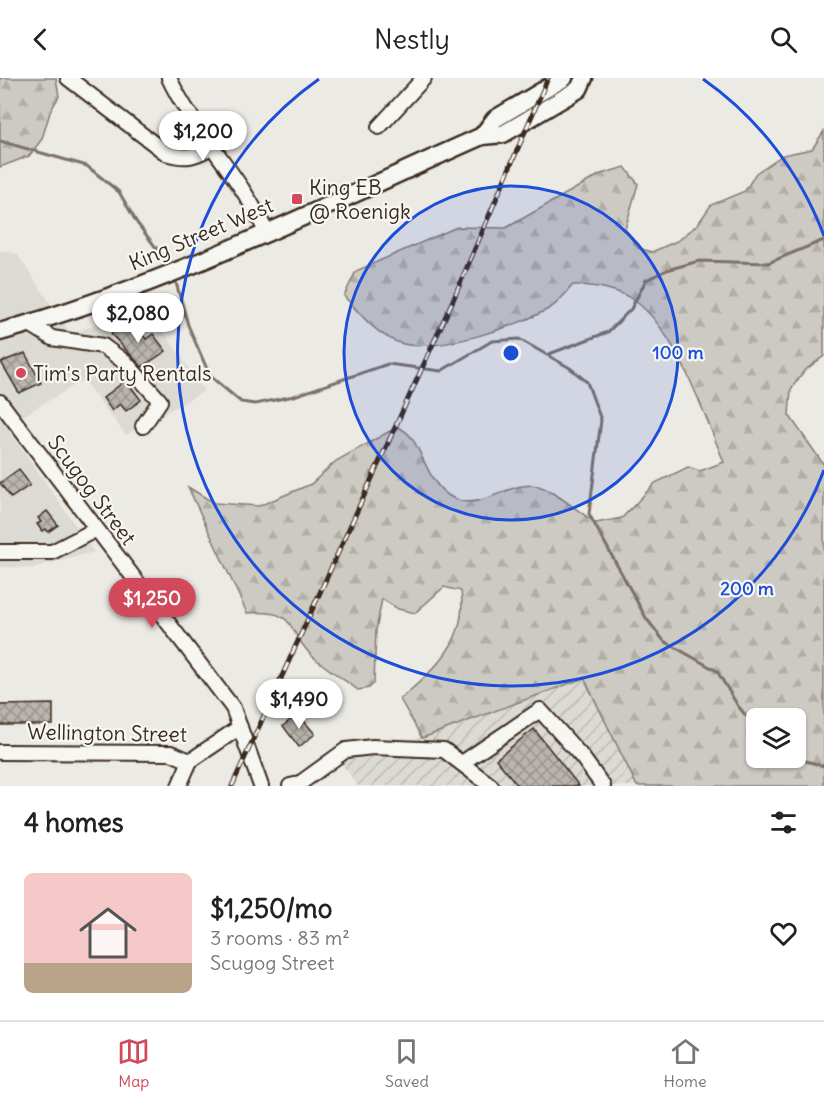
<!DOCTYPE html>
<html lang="en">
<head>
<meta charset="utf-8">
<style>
  :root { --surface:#fff; --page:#f6f6f6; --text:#222; --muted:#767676; --line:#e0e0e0; --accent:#d1495b }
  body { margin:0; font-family:Delius,sans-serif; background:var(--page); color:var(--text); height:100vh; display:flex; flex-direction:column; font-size:22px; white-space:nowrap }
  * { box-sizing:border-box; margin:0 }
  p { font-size:20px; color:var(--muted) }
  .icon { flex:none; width:33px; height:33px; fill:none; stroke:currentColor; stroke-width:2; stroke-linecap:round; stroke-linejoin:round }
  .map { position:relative; height:708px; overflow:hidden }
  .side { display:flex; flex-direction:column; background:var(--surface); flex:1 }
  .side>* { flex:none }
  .buttons { position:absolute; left:746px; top:630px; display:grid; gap:12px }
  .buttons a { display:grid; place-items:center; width:60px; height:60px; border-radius:9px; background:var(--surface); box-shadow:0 2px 4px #0004; font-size:30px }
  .price { position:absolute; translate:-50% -51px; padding:0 14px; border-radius:21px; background:#fff; color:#222; font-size:20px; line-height:39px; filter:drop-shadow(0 2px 3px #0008) }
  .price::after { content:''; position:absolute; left:50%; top:36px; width:18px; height:14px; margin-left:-9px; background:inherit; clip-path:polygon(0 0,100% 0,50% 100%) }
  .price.selected { background:var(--accent); color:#fff }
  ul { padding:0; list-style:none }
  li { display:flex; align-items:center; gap:18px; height:150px; padding:0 24px }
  li span { display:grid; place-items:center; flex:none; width:168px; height:120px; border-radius:9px; color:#555 }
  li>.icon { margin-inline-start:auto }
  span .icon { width:72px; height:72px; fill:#fffc; stroke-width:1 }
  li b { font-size:26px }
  h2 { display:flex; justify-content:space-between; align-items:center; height:72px; padding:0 24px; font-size:26px }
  header { display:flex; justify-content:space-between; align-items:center; height:78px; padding:0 24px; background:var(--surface); font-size:27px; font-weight:600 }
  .menu { display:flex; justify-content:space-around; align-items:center; height:84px; border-top:2px solid var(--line); background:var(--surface); font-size:16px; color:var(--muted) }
  .menu a { display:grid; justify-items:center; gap:3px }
  .menu .selected { color:var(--accent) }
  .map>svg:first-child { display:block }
</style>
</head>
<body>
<header><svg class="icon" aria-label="back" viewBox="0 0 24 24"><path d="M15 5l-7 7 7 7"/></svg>Nestly<svg class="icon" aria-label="search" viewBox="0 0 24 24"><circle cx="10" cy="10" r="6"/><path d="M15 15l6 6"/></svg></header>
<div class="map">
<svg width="824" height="708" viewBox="0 0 824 708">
  <defs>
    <pattern id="industrial-furrows" width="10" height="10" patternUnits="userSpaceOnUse" patternTransform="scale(1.5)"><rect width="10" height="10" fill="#dcdad4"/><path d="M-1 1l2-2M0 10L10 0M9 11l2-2" fill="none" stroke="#bebbb6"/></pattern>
    <pattern id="forest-firs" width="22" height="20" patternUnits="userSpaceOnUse" patternTransform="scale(1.5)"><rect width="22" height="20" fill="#cdcac4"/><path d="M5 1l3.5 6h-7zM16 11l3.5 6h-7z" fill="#b1aea8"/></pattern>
    <pattern id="building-cross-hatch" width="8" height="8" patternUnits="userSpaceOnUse" patternTransform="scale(1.5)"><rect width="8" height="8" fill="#bab4ae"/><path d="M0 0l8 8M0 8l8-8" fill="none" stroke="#98938d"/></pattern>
  </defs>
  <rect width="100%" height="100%" fill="#ebeae5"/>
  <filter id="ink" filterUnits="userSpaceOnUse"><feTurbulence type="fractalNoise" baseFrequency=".0167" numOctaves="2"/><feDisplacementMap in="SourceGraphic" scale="12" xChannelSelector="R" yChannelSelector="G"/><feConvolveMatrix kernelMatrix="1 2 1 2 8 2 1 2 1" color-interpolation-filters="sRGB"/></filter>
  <g filter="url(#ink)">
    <path fill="#dcdad4" d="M0,172L17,176L71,256L146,227L204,313L126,357L83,302L6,348L94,474L32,490L0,489Z"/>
    <path fill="url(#industrial-furrows)" d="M585,600L637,708H358L342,686L392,661L422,660Z"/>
    <g fill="url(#forest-firs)" stroke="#847a71" stroke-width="1.5" fill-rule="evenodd">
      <path d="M0,0H56L59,18L50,34L42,61L29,78L0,89Z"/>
      <path d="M824,53V278L804,293L791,311L789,337L824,387V708H637L584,600L422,660L400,621C435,592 468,562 461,513L444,509L415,535L398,531L382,521L376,552L374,605L369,610L358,612C343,601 326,590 312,578C284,550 299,531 247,535L188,409L214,425L259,428L311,406L336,383L397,349C424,357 422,407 455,421C483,433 509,402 538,408C554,412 581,436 596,445L622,440L655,405L688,389L700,393L724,384C705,338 676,252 635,223C620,212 592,206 573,207C566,214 559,225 550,230C519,248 435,276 400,265C376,257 360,236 344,218L356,193L457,149L506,150L601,96L625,89L638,106L625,151L638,170L652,174L679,162L698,146L711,127L745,113L756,95L783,77L812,71ZM795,640V680H756V640Z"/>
    </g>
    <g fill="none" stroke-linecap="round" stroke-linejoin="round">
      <g stroke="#7c7167" stroke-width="3">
        <path d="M0,63L87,88L119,114L137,145L171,189"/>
        <path d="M175,201L188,247L210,298L241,324L255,326L294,318L388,286L441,293L492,263L519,261L570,290L587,304L601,342L589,436L646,540L664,563L717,593L738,628L756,650"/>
        <path d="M549,276L608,254L631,231L646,202L667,192L699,183L768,185L824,162"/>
        <path d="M795,680L824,688"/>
      </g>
    </g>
    <g fill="url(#building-cross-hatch)" stroke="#3b2a1e" stroke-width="1.5">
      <path d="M130,241L146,261L153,256L166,273L142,289L111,256Z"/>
      <path d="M25,275L41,305L19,315L1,284Z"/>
      <path d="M126,302L141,322L126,333L120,326L112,333L103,320Z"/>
      <path d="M19,391L30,407L11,420L0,405Z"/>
      <path d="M47,433L58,447L48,454L46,451L42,453L37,446L41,444L38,440Z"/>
      <path d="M53,626V647H0V627Z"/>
      <path d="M298,636L315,656L299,669L283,648Z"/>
      <path d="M534,651L579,708H518L496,681Z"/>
    </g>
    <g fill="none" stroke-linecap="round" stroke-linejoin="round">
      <defs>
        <g id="minor">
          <path d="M68,0L166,75C185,81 194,79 211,69"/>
          <path d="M169,0C195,55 241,98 266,154"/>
          <path d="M379,49L424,0"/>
          <path d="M30,246L52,260L103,268L126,285L160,323L143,348"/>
          <path d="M0,324L233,630L261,708"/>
          <path d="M0,474H52L95,452"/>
          <path d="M0,674L171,675L190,683"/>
          <path d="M462,685L540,632L582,679L603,708"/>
          <path d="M179,708L190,683L240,649"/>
          <path d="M290,708L299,706L346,672L373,669L444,672L491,708"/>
        </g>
        <g id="major">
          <path d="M482,58L495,41L564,0"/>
          <path d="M0,254C166,208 324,128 482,58L503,56L579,11L584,0"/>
        </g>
      </defs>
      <use href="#minor" stroke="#3b2a1e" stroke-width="18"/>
      <use href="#major" stroke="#3b2a1e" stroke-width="21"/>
      <use href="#minor" stroke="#f6f6f2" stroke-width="14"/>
      <use href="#major" stroke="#f6f6f2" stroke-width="16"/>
      <defs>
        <path id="rail" d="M232,708L453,222L548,0"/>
      </defs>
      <use href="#rail" stroke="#3b2a1e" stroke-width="5"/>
      <use href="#rail" stroke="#f6f6f2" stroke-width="3" stroke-dasharray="9" stroke-linecap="butt"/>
    </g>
  </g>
  <circle cx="511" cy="275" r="167" fill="#1d4ed8" fill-opacity=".12"/>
  <g fill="none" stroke="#1d4ed8" stroke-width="3">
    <circle cx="511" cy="275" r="167"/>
    <path d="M824 392A334 334 0 1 1 319 1M703 1A334 334 0 0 1 824 158"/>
  </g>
  <g fill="#d1495b" stroke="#f6f6f2" stroke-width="2">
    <rect x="291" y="115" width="12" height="12" rx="3"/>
    <circle cx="21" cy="295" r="6"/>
  </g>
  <g text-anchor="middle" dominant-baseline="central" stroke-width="4.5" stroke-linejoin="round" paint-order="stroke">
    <g font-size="21" fill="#3b2a1e" stroke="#f6f6f2" text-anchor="start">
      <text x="309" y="109">King EB<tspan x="309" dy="24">@ Roenigk</tspan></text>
      <text x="33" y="295">Tim's Party Rentals</text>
    </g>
    <g font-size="21" fill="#3b2a1e" stroke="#f6f6f2">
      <text transform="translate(201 156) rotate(-23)">King Street West</text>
      <text transform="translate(92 412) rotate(53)">Scugog Street</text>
      <text transform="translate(107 655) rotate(1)">Wellington Street</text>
    </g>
  </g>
  <circle cx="511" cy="275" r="9" fill="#1d4ed8" stroke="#f6f6f2" stroke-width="3"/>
  <g font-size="18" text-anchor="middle" font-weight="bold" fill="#1d4ed8" stroke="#f6f6f2" stroke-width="4.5" stroke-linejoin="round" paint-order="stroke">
    <text x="678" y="281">100 m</text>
    <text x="747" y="517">200 m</text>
  </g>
</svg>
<div class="buttons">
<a><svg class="icon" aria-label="layers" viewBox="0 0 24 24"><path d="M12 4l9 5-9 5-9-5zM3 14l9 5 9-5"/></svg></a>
</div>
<b class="price" style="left:203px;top:84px">$1,200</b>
<b class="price" style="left:138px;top:266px">$2,080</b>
<b class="price selected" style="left:152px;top:551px">$1,250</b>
<b class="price" style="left:299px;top:652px">$1,490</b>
</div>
<section class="side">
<h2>4 homes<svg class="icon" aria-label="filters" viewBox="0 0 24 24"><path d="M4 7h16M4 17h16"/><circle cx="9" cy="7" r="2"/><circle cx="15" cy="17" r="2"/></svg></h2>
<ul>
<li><span style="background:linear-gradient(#f6c9c9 75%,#b9a48a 0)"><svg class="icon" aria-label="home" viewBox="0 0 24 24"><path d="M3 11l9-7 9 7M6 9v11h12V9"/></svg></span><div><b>$1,250/mo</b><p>3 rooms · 83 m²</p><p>Scugog Street</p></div><svg class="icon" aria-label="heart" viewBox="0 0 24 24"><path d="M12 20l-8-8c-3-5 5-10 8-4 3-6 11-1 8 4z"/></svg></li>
</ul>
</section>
<nav class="menu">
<a class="selected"><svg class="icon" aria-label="map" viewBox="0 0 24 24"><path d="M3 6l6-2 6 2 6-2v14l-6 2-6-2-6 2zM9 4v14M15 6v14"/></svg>Map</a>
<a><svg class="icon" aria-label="saved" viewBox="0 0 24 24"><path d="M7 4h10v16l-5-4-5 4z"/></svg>Saved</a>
<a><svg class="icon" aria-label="home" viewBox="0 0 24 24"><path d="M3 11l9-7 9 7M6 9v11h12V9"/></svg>Home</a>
</nav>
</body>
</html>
